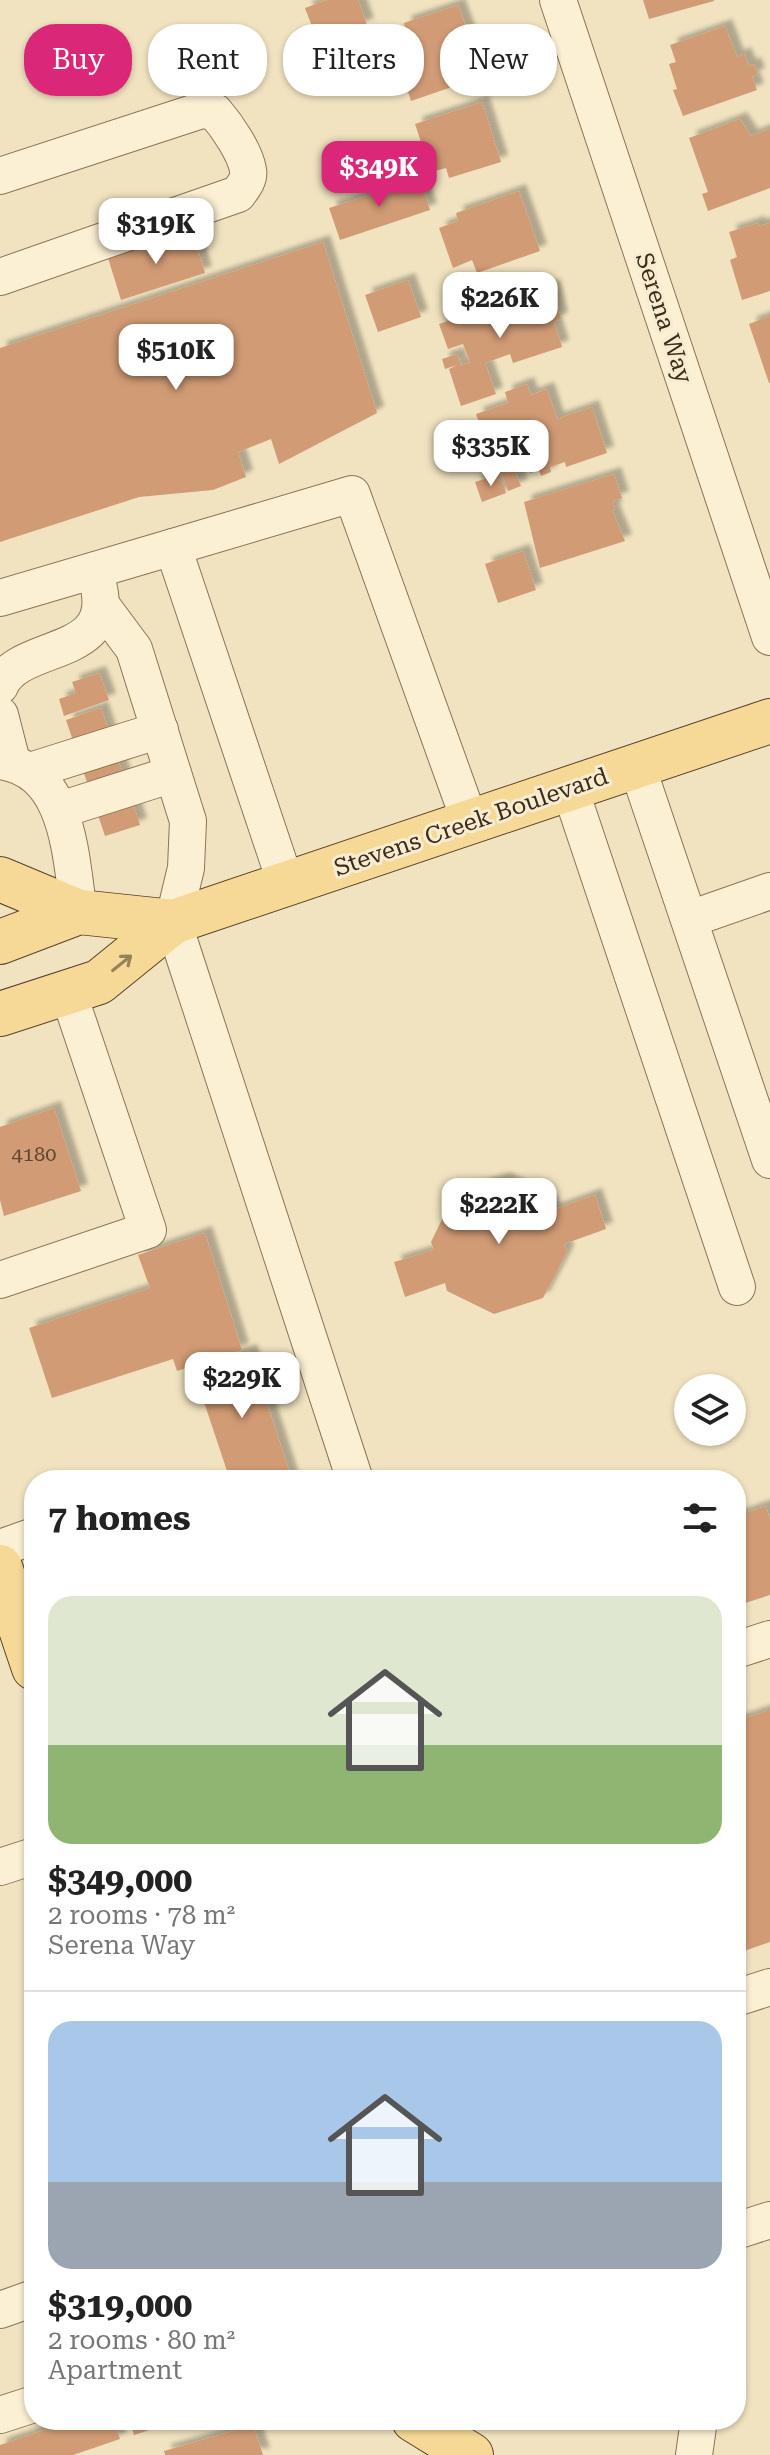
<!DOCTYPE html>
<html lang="en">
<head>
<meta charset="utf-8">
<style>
  :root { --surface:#fff; --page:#f6f6f6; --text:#222; --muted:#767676; --line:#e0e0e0; --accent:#db2777 }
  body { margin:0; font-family:"Roboto Serif",serif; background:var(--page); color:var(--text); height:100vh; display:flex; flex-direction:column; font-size:30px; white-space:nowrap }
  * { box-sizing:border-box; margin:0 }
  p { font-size:26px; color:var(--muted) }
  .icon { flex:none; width:44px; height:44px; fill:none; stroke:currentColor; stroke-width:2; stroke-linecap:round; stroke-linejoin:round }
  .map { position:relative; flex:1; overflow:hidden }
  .details { position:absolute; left:24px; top:1470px; width:722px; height:960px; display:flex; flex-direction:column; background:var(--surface); border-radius:32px; box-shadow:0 2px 6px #0004 }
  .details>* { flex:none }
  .banner { position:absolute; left:24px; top:24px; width:722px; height:72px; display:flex; gap:16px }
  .tools { position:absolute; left:674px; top:1374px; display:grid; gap:16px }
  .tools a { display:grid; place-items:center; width:72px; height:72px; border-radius:50%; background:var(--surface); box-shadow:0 2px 6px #0004; font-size:40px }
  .price { position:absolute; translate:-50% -68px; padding:0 18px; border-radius:16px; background:#fff; color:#222; font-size:26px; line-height:52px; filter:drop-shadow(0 2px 4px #0008) }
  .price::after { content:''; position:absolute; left:50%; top:48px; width:24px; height:18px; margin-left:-12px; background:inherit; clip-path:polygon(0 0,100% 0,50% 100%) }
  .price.selected { background:var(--accent); color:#fff }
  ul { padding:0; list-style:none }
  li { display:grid; align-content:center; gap:16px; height:424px; padding:0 24px }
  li+li { border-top:2px solid var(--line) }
  li span { display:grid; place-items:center; height:248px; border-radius:24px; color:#555 }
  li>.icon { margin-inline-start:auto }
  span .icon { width:144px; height:144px; fill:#fffc; stroke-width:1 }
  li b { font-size:34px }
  h2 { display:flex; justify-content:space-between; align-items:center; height:96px; padding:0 24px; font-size:34px }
  .chip { padding:0 28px; border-radius:32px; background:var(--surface); box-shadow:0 2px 6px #0004; font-size:28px; line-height:72px }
  .chip.selected { background:var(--accent); color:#fff }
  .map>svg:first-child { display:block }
</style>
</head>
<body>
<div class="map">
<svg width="770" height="2455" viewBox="0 0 770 2455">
  <defs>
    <filter id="shadow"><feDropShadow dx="7" dy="-7" stdDeviation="2" flood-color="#0004"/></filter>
  </defs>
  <rect width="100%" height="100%" fill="#f1e3c0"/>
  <g fill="#d19b74" filter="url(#shadow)">
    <path d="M327,0H358L367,25L318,42L305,8Z"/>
    <path d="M643,0H714V1L649,19Z"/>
    <path d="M458,5L475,51L466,55L475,79L411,101L390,36L406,29L404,23Z"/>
    <path d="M725,26L737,57L744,54L749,66L754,64L758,75L752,77L757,90L683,116L673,90L677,89L669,64L676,62L670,45Z"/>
    <path d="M482,102L501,162L449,178L446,168L431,172L415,124Z"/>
    <path d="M740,119L751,136L770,129V188L708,211L702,194L708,192L689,138Z"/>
    <path d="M420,179L430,210L340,240L329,208Z"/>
    <path d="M519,191L540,251L477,273L472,260L453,268L439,228L458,221L456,213Z"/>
    <path d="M758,223L759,226L770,223V291L742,300L730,260L737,257L729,232Z"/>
    <path d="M192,231L205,273L121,300L108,258Z"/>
    <path d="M323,242L377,413L279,464L271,439L238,452L246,477L213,490L139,497L0,542V348Z"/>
    <path d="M408,280L421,317L378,332L365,295Z"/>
    <path d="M553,286L561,319L554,322L562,347L513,363L510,354L485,363L496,394L461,406L449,369L457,365L445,369L442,359L457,354L461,365L470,362L463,344L448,349L439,324Z"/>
    <path d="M770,316V383H769L749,324Z"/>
    <path d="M527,384L531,395L547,389L557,419L592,407L607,453L566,467L565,462L550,467L551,472L541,476L539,470L530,473L524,452L492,462L476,414L508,403L505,392Z"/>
    <path d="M512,463L521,486L508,491L500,468Z"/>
    <path d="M500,474L506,493L482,502L475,482Z"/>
    <path d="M614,474L622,498L613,501L615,509L612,510L625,541L540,568L524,502Z"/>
    <path d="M523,551L536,590L498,603L485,564Z"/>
    <path d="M99,673L109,700L64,716L59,699L76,693L72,682Z"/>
    <path d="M101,708L140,825L105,836L66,720Z"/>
    <path d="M54,1108L81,1191L4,1216L0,1200V1127Z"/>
    <path d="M503,1179L550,1202L553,1210L595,1195L606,1229L564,1244L567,1252L543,1298L494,1314L447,1291L445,1283L405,1297L394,1262L434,1250L431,1242L454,1195Z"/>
    <path d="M205,1233L242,1350L177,1371L173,1359L52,1398L29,1328L150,1288L138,1255Z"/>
    <path d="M250,1351L292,1480H230L193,1369Z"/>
    <path d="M766,1506L770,1520V1595L736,1606V1516Z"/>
    <path d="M770,1710V1942L736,1954V1721Z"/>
    <path d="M74,2420H114L120,2439L73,2455H0V2445Z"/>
    <path d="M129,2420H178V2421L134,2435Z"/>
    <path d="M252,2422L263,2455H165L164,2451L247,2427Z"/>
  </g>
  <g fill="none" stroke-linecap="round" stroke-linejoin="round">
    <defs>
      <g id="minor">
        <path d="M558,0L770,637"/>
        <path d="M0,176L202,110L215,112C227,126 245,152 248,170C250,179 243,187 238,194L0,277"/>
        <path d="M173,547L352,494L470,822"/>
        <path d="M0,598L173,547L286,884"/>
        <path d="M102,606L134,649L188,821L186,868L173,922L355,1480"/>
        <path d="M0,686C18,641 118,660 98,584"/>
        <path d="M0,715L12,762"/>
        <path d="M0,761C70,771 70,856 79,912"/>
        <path d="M637,766L770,1160"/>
        <path d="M30,771L160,730"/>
        <path d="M570,789L737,1287"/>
        <path d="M60,810L173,774"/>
        <path d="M690,919L770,891"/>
        <path d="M0,1280L148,1230L68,992"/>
        <path d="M0,1548L34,1536"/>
        <path d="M736,1650L770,1639"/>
        <path d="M0,1867L34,1856"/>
        <path d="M736,1998L770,1987"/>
        <path d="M736,2231L770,2220"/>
        <path d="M0,2310L34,2298"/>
        <path d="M0,2415L34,2404"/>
        <path d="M694,2455L699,2420"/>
      </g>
      <g id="major">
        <path d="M0,879L79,912"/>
        <path d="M0,942L79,912L173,922"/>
        <path d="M0,1014L99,982L173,922L770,721"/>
        <path d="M0,1567L34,1668"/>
        <path d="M414,2420L471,2455"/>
      </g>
    </defs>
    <use href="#minor" stroke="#8b7357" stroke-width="38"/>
    <use href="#major" stroke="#58412c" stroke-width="46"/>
    <use href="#minor" stroke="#fbf0d4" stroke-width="36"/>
    <use href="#major" stroke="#f6d996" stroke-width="44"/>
  </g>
  <defs><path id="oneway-shaft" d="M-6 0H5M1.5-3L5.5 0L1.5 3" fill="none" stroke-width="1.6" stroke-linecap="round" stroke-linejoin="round" transform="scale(2)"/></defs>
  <use stroke="#988259" href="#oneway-shaft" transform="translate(122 963) rotate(-39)"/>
  <g text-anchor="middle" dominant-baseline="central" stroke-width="6" stroke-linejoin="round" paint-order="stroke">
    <g font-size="20" fill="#604732">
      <text x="34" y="1154">4180</text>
    </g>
    <g font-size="24" fill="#3a2b1c" stroke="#f8ecd0">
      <text transform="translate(664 318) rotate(72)">Serena Way</text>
      <text transform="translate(471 822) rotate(-19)">Stevens Creek Boulevard</text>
    </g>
  </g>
</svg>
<div class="tools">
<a><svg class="icon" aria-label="layers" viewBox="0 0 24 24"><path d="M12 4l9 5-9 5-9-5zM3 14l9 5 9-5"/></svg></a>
</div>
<b class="price selected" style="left:379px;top:209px">$349K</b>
<b class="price" style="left:156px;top:266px">$319K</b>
<b class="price" style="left:500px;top:340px">$226K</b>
<b class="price" style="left:176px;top:392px">$510K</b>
<b class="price" style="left:491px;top:488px">$335K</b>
<b class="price" style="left:499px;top:1246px">$222K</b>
<b class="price" style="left:242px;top:1420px">$229K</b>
<div class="banner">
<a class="chip selected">Buy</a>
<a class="chip">Rent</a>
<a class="chip">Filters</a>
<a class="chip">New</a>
</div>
<section class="details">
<h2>7 homes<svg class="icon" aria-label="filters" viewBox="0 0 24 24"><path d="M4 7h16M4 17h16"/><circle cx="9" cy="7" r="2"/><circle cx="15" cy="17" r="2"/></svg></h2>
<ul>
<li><span style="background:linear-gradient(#dfe7d0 60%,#8fb573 0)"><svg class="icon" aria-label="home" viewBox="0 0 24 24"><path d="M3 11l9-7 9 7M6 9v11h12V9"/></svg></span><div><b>$349,000</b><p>2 rooms · 78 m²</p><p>Serena Way</p></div></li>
<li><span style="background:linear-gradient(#a9c7e8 65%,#9aa5b1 0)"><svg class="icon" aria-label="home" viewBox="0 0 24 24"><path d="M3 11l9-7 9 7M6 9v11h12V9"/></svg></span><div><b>$319,000</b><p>2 rooms · 80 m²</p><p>Apartment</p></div></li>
</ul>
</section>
</div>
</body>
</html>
